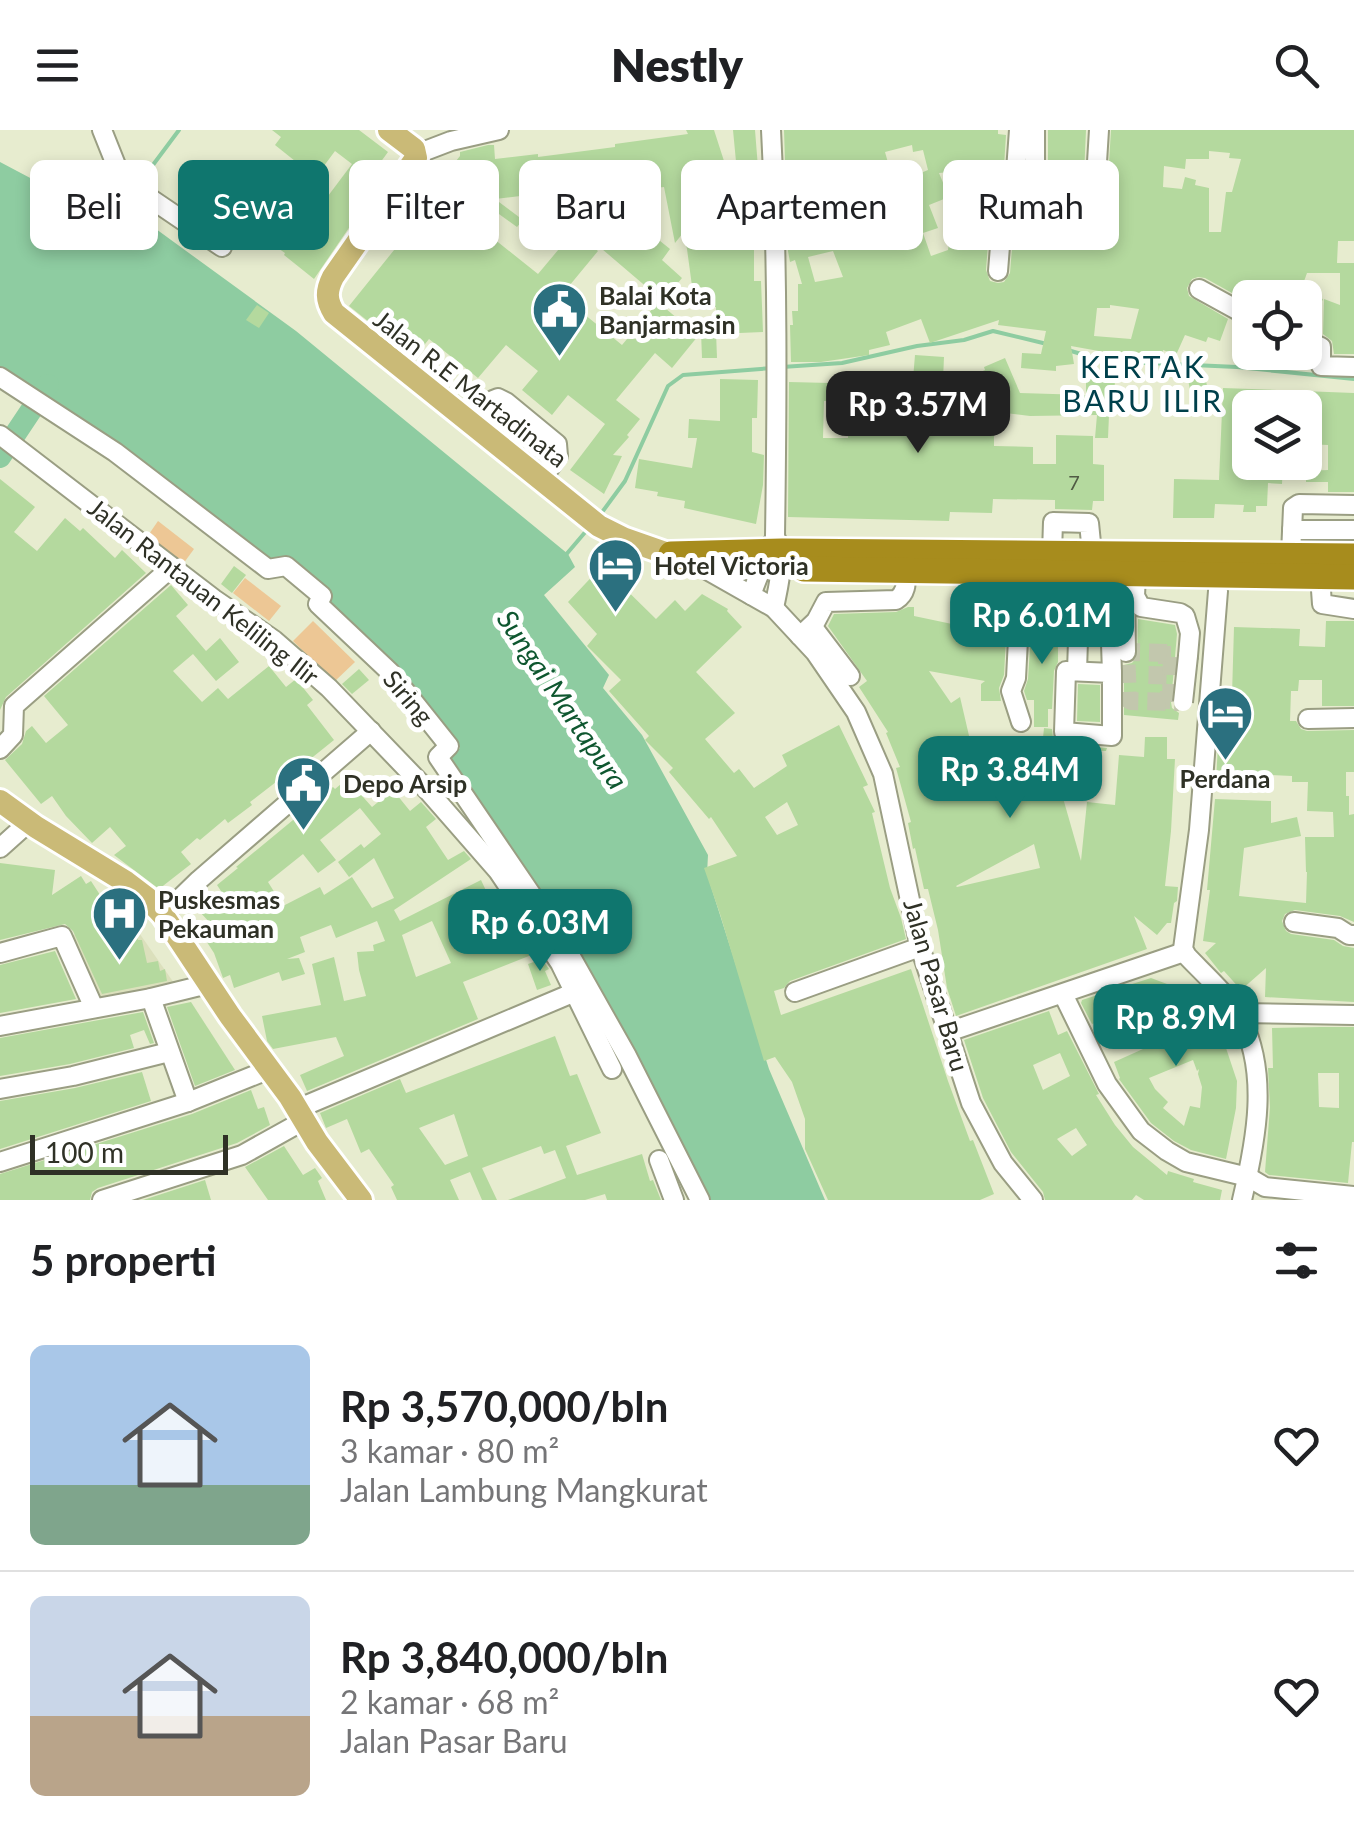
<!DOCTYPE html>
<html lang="id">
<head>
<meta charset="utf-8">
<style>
  :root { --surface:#fff; --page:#f2f2f2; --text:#202124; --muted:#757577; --line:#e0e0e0; --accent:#0f766e }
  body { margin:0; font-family:Lato,sans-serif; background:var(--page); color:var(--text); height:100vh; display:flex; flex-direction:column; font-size:38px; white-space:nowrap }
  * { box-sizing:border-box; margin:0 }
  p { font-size:32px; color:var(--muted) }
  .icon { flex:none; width:55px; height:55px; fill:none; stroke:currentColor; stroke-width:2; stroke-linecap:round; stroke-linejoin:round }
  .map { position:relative; height:1070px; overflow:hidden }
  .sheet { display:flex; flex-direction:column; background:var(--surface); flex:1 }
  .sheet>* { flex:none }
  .guide { position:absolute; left:30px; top:30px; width:1295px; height:90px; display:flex; gap:20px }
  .tools { position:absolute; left:1232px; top:150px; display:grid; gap:20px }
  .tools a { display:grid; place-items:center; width:90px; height:90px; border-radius:15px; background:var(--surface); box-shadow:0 5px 15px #0003; font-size:50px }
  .scale { position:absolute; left:30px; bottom:25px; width:198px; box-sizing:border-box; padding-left:10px; border:5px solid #2f3126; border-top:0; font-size:28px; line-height:35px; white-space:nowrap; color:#2f3126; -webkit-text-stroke:8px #fff; paint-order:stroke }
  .price { position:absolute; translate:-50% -85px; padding:0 22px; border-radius:20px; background:var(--accent); color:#fff; font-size:32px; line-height:65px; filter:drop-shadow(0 2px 5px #0008) }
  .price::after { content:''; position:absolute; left:50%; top:60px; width:30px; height:22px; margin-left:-15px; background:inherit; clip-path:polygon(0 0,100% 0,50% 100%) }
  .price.current { background:#222; color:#fff }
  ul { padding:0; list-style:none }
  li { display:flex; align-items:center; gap:30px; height:250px; padding:0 30px }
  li+li { border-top:2px solid var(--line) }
  li span { display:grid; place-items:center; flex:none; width:280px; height:200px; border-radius:15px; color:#555 }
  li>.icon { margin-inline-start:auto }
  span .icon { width:120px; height:120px; fill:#fffc; stroke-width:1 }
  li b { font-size:42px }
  h2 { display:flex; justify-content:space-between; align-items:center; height:120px; padding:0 30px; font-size:42px }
  .tag { padding:0 35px; border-radius:15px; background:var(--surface); box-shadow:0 5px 15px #0003; font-size:35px; line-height:90px }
  .tag.current { background:var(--accent); color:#fff }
  header { display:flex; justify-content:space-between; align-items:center; height:130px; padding:0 30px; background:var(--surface); font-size:45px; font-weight:800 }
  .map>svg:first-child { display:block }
</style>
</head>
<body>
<header><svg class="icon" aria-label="menu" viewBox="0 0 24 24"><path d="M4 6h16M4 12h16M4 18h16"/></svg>Nestly<svg class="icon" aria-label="search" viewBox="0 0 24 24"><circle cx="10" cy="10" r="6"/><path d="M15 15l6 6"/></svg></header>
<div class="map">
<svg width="1354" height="1070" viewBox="0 0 1354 1070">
  <rect width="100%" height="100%" fill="#e7eccf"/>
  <path fill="#dbe0bc" d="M119,774L176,856L96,868L68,809Z"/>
  <g fill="#edc795">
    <path d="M158,391L194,419L183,434L147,407Z"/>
    <path d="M245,448L281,476L269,491L233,463Z"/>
    <path d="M313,491L355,532L334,552L293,511Z"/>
  </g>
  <path fill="#8ecca1" d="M0,32L68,68L86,48L296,201L568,424L575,437L544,465L609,545L603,558L642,605L708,725L707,744L769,939L825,1070H706L447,630L460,618L396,539L270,434L0,241Z"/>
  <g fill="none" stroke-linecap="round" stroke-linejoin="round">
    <g stroke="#8ecca1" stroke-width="4">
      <path d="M138,55L179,0"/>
      <path d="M121,79L133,62"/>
      <path d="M1071,221L1105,231L1237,237L1354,249"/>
      <path d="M782,237L842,233L917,216L964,210L993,201L1047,214"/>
      <path d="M600,385L625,351L668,256L683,245L773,238"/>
      <path d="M564,427L587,400"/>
    </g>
    <path stroke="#8ecca1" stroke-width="22" d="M0,327L48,255"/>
  </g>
  <g fill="#b4d99e" fill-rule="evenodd">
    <path d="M272,0H359L388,22L369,48L375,53L364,67L368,70L314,149L284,125L285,123L266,110L290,76L310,90L352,34L335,21L295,75L279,64L300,35L275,15L281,7Z"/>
    <path d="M686,0H714L724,31L687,43L690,64L713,58L717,74H737L736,63H739L733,0H755L762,88H754V151H761L763,202L716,204V177L691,178L690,154L692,156L687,119L683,103L675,113L664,57L656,58V55L614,61L617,86L593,89L592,82L548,87L545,63L495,69L523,90L517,97L474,66L468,73L440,51L460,26V22L488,15H494L495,29L538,24V27L615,17V14L688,4Z"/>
    <path d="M784,0H998V4L1006,5L1003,52L989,101L986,140L990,151L998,153L1004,152L1010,143L1013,106L1026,62L1034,66L1043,63L1041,79L1033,78L1030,106L1057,110L1059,92L1093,94L1094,76L1101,75L1107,66L1111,0H1354V111H1338L1337,133H1354V224H1334L1332,211L1323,204L1324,169L1340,175V143H1307L1298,168H1250V173L1205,148L1198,147L1192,149L1187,158L1189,166L1228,189L1220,211L1208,207L1206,212L1185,205L1176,225L1163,220L1162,227L1139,224L1138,227L1132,226V227L1071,216L1074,234L1056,236V241L1021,238L1022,223L1041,224L1046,201L998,195L999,190L930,213L921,189L886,202L890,215L869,220V225L821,232H791L790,195H793L792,181H798V154H802L795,130L790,132L788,121ZM912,15L913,22L923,20L928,40L894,54L885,22ZM1209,21L1230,23L1229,28L1241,29L1232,62H1226L1221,102H1209V58L1195,55L1196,50L1185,47L1182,59L1163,57L1164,36L1185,39L1186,29H1209ZM970,40L965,71L955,69L948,120L931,126L923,103L938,98L929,75L949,67L939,43ZM833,121L843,147L815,152L808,127ZM1110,175L1139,179L1131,209L1094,206L1097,178H1110Z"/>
    <path d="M1048,0H1086L1083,67L1071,66L1072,53L1048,52Z"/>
    <path d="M454,77L538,144L574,101L598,121L536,196L559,215L584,184L622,215L658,172L698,206L672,238L655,223L616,270L640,289L627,305L629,307L613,325L622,326L604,364L570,340L605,294L568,265L552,285L522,260L538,241L506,215L478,248L429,209L414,228L349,176L415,94L430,107Z"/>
    <path d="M621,96L636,108L644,98L670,119L662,130L682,148L663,171L602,119Z"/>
    <path d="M1305,163L1323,169L1310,199L1305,198Z"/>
    <path d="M257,175L269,183L259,198L246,190Z"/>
    <path d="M701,202H716L717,228H702Z"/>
    <path d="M915,225L944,227L943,250H953L952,303L994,305V316L1033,317V334H1056V305L1093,306V334L1104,335V371H1093L1092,380L1055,379V370L993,369L992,383L950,382L949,391L788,387L789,252L830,253V271H824L823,308H848L849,242L893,243V248L913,249Z"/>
    <path d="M1005,228L1020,263L1086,265V248L1115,250L1113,285H1109L1108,308H1095L1097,285L1030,286L997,282L998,270L992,257L970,266L963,250L985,240L984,237Z"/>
    <path d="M1204,241L1207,256L1190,260L1187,244Z"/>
    <path d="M720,249L758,250L757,288H752V322L764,325L763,355L756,394L684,378L685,371L657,366L658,362L635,358L639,329L692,338L697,308H688L689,289L720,291Z"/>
    <path d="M1223,258L1354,263V362H1328V352H1306V341L1328,340V315L1305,314V278H1250V332H1283L1282,354L1268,353L1267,376H1256V382H1243L1244,375L1215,374L1214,388H1173L1174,349L1219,350Z"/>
    <path d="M0,349L35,377L14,402L37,421L65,388L80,401L83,398L115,428L122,420L146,443L6,567L0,580Z"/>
    <path d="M234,436L246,445L232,463L221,454Z"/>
    <path d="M602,436L656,489L675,470L685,481L702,464L728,479L727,481L742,497L696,542L735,583L705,609L734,643L739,639L754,658L787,636L782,625L839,595L868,655L863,657L875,682L872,683L890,758L901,788L906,809L790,851L784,858L774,861L781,885L911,839L948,951L970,1011L973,1010L994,1064L980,1070H828L805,1019V989L792,952L775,927L764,931L720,784L704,738L737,726L711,687L709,689L669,642L673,638L645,610L649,606L609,561L621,550L587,516L597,504L568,472ZM787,672L798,695L777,705L765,687Z"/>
    <path d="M171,455L188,475L176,486L206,521L220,508L239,532L216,551L193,524L173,541L202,572L218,558L228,569L269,536L286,557L296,549L313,570L307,575L334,610L278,655L276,652L250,672L252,675L228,693L225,689L200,710L197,708L181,722L191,734L159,759L114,725L126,716L110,697L92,713L66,686L52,666L41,674L5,630L22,614L26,601L32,596L46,613L68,595L44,566Z"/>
    <path d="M908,477H914V486L990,502V488L1007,489L1004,545L999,558L1001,571H981V554L985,551L929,541L951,573L960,567L977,640H980V616L1009,609L1016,634L1041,628L1044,598L1052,599L1053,608L1062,614L1107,618L1106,621L1049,619L1081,731L1087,672L1115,675L1119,625L1144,627L1145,607H1167V629H1175L1171,701L1165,756L1178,757L1177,771L1174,773L1171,793H1167L1157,805L1134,786L1147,819L956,886L947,858L938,800L928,759H924L915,718L913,719L908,693L911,692L896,638L900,637L886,603L888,602L859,557L867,551L828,496L834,484L896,482ZM1034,714L1040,738L957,757L956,756Z"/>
    <path d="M1032,487H1058V532L1054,541L1052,579H1048V597H1034V570H1027L1024,561L1028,549Z"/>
    <path d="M1138,489L1175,495L1177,504L1171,572L1172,578L1179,583L1178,590L1124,585V535L1132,533L1137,527Z"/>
    <path d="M1326,491H1354V576H1322V550H1299L1298,561H1291L1290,591H1296L1301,599L1307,601L1354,600V642H1346V666H1349V685L1354,684V792L1340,786L1295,780L1285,784L1282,791L1286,801L1291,804L1334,810L1343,816L1354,818V872L1265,867L1266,838L1241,860L1224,841L1221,843L1205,823L1216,813L1203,811L1210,760H1207L1215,669L1271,671V693L1297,687L1301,706L1244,718L1239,766L1306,773L1307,742H1306L1305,707H1334L1333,682L1307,681L1308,652H1292V646L1271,645V652H1216L1218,614H1227L1228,565H1232L1234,497L1300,499L1299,516L1325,517Z"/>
    <path d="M359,539L369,550L352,564L342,554Z"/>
    <path d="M1078,554L1100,555V592L1077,591Z"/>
    <path d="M347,649L372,677L393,660L410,681L421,672L436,689L426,697L448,730L464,721L471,729L394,780L400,791L481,750L489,767L498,763L527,807L534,824L463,852L478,889L307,961L300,945L344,926L336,907L273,919L267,911L262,886L321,875L312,834L334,827L344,871L366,866L359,840L357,822L374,821L373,815L385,811L377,791L336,808L331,795L300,807L305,822L287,829L299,828L305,844L282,851L279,842L234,858L230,845L223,848L214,823L201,803L212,795L199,781L221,761L217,755L238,738L236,737L333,657L335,659ZM360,678L381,704L364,718L361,714L338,732L349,747L374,728L394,768L372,778L352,747L324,765L320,757L283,776L268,752L303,724L318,743L336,730L320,710ZM432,791L451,833L416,847L402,805Z"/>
    <path d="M0,733L55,740L52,765L81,746L86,754L91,751L113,785L127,780L138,810H142L147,833L158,831L160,841L165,839L167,851L102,864L73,801L65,794L0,810Z"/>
    <path d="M55,821L76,869L0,883V835Z"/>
    <path d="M542,829L549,839L545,841L551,855L537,860L528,834Z"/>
    <path d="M1151,848L1167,854L1199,892L1212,903L1218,900L1224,912L1237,951L1236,978L1226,1029L1191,1020L1174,1011L1151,993L1119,949L1120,948L1114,932L1143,919L1140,910L1161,901L1148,879L1135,884L1132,874L1100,887L1101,891L1092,894L1081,873L1082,870ZM1193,930L1197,941L1199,939L1198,944L1202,957L1200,978L1190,976L1184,996L1163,978L1168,972L1155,959L1149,948Z"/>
    <path d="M191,872L235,940L195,956L167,877Z"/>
    <path d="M1049,881L1058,905L1067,901L1099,964L1096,965L1115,995L1133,1017L1167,1045L1168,1041L1194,1049L1193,1052L1222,1060L1220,1070H1144L1136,1065L1132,1070H1045L1043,1062L1011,1022L983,968L964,910ZM1060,923L1070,946L1043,960L1033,935ZM1076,998L1087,1015L1072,1026L1057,1009Z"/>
    <path d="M143,882L154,913L150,914L144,900L130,905L134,918L70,934L0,946V908Z"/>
    <path d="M1321,897H1354V1012H1352L1348,1053L1269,1045L1265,1042L1270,977L1268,938H1273L1272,898ZM1318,943H1339V978L1319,977Z"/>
    <path d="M555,906L570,946L577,944L601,1003L566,1016L577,1045L642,1024L650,1051L653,1050L661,1070H607L605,1064L585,1070H508L566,1048L555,1020L544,1024L541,1016L482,1038L497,1070H482L470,1042L450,1050L459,1070H397L391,1057L394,1055L369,1019L361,1023L347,989L326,998L320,983L400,949L406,963ZM454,984L468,1026L445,1035L419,998Z"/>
    <path d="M142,942L151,971L0,1019V971L75,958Z"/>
    <path d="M251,960L258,979L264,977L270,995L237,1013L98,1058L92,1062L90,1070H0V1044L192,984Z"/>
    <path d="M284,1016L303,1045L315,1038L322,1048L318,1051L326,1070H268L245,1037Z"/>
    <path d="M205,1050L211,1070H143Z"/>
  </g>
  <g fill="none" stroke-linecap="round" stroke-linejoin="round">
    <g stroke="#c2c7ad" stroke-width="18" stroke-dasharray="18 9" stroke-linecap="butt">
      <path d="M1170,570H1160L1157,567L1158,525H1171"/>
      <path d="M1171,572L1172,523L1126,522L1128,569L1131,571L1179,572"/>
    </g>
    <defs>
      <g id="minor">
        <path d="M102,0L116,35L129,54L222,117"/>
        <path d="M771,0C778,136 777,270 775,406C786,431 779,452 774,478"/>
        <path d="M417,24L451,11L499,0"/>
        <path d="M1035,54V0"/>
        <path d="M1095,64L1099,0"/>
        <path d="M998,141L1001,104L1015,54L1019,0"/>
        <path d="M1199,159L1250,187"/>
        <path d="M1305,210L1321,217V236L1354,237"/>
        <path d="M0,247L115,322L268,439L286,436L322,466L318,474L390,542L449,616L438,627L557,802L627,926L700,1070"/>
        <path d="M474,295L493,270L498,268L506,272L557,314L558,326L542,349"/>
        <path d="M0,305L214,469L274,510L329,558L429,662L498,741L560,833L612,939"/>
        <path d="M1292,400H1354"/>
        <path d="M1052,423L1053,392L1089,393L1092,423"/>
        <path d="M1291,425L1293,378L1299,374L1354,375"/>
        <path d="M698,435L774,478L815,522L856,582L883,644L920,817L971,973L1003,1033L1033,1070"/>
        <path d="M1010,442C1009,447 1009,455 1011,459C1017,476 1046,479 1051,460C1053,454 1051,448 1051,443"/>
        <path d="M1136,444L1135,466L1141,477L1180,483L1185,486L1190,503L1188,526"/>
        <path d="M1320,446L1322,474L1354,479"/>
        <path d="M1125,454L1126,522"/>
        <path d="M1218,461L1199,700L1183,819L1187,826C1201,841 1230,867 1239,885C1270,941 1256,1011 1242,1070"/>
        <path d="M751,465L771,414"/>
        <path d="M1020,471L1016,548L1011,561L1021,592"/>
        <path d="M1096,474L1107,479L1110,484L1112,543"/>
        <path d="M812,496L850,546"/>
        <path d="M800,506L816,491L826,472L896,470C907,463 906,453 906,440"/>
        <path d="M1066,541L1112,543V606L1064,602Z"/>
        <path d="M1077,541L1079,480L1082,476L1096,474L1098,443"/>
        <path d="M1308,589L1354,588"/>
        <path d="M0,619L13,605L14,576L172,437"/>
        <path d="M0,718L29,692"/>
        <path d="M163,785L199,750L371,601"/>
        <path d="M1294,792L1338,798L1349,805H1354"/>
        <path d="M0,823L62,806L94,878"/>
        <path d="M795,862L920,817"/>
        <path d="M1063,864L1107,954L1141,1001L1167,1021L1186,1032L1248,1047L1265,1057L1354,1066"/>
        <path d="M151,868L188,972"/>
        <path d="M1238,883L1354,885"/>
        <path d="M0,896L151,868L208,854"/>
        <path d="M948,902L1184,822"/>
        <path d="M0,959L73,946L169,922"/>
        <path d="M297,979L575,862"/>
        <path d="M659,1030L674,1070"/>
        <path d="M0,1032L188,972L270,939"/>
        <path d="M102,1070L242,1025L303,991"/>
      </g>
      <g id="major">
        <path d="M389,0L414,19L416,28L333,147C326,161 326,170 334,183L599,396L625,409L685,430"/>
        <path d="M0,671L36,697L126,752L147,768L163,785L230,886L290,967L317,1012L361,1070"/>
      </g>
      <g id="highway">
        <path d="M671,424L782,421L1354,426"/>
        <path d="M804,439L1354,447"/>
      </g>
    </defs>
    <use href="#minor" stroke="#9a9e83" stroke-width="22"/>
    <use href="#major" stroke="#fff" stroke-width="28"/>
    <use href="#highway" stroke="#fff" stroke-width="30"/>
    <use href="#minor" stroke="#fff" stroke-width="18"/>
    <use href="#major" stroke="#caba77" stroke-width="22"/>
    <use href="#highway" stroke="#a78c1d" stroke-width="25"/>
    <defs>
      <path id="minor-bridge" d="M1183,572L1188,526"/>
    </defs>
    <use href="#minor-bridge" stroke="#9a9e83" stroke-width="22" stroke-linecap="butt"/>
    <use href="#minor-bridge" stroke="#fff" stroke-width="18"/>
  </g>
  <defs>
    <symbol id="civic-pin" viewBox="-11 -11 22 30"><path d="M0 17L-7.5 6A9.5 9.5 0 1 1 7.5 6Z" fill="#2b707f" stroke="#fff"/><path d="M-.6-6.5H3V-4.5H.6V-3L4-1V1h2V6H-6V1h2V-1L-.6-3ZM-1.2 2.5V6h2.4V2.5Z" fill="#fff"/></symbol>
    <symbol id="hotel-pin" viewBox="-11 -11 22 30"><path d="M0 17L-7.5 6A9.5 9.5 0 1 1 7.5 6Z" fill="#2b707f" stroke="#fff"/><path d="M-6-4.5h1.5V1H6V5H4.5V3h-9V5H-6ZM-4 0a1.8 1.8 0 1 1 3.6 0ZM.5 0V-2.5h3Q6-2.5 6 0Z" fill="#fff"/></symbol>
    <symbol id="hospital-pin" viewBox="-11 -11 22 30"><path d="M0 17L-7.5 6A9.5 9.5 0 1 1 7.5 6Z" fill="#2b707f" stroke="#fff"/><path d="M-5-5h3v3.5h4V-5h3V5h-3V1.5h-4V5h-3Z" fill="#fff"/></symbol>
  </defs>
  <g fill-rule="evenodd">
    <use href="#civic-pin" x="528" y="148" width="63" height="86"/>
    <use href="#hotel-pin" x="584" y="404" width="63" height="86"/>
    <use href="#hotel-pin" x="1194" y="552" width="63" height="86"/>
    <use href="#civic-pin" x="272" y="622" width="63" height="86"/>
    <use href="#hospital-pin" x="88" y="752" width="63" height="86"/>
  </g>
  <g text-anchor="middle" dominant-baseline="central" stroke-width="10" stroke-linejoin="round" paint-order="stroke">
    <g font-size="20" fill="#505b44">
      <text x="1074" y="352">7</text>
    </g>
    <g font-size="25" font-weight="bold" fill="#2f3126" stroke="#fff" text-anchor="start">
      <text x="599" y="165">Balai Kota<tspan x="599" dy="29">Banjarmasin</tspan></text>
      <text x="654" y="435">Hotel Victoria</text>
      <text x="1225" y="648" text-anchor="middle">Perdana</text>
      <text x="343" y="653">Depo Arsip</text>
      <text x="158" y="769">Puskesmas<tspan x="158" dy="29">Pekauman</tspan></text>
    </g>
    <g font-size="25" fill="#2f3126" stroke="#fff">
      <text transform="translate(471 258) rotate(38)">Jalan R.E Martadinata</text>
      <text transform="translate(204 461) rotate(38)">Jalan Rantauan Keliling Ilir</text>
      <text transform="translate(409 567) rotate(50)">Siring</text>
      <text transform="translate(937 855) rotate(74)">Jalan Pasar Baru</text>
    </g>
    <g font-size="28" font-style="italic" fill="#0f5730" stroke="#fff">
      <text transform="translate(563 569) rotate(56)">Sungai Martapura</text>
    </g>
    <g font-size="30" letter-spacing="2.5" fill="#00404b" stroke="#fff">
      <text x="1143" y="236">KERTAK<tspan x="1143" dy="34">BARU ILIR</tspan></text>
    </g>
  </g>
</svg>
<div class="tools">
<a><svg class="icon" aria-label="locate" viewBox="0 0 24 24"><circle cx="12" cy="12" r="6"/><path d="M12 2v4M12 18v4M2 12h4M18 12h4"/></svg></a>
<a><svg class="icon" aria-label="layers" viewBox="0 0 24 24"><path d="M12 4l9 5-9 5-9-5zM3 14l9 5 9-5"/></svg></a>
</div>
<div class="scale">100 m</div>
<b class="price current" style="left:918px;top:326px">Rp 3.57M</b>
<b class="price" style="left:1042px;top:537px">Rp 6.01M</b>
<b class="price" style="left:1010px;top:691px">Rp 3.84M</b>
<b class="price" style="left:540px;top:844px">Rp 6.03M</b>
<b class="price" style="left:1176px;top:939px">Rp 8.9M</b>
<div class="guide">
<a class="tag">Beli</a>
<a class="tag current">Sewa</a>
<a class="tag">Filter</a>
<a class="tag">Baru</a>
<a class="tag">Apartemen</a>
<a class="tag">Rumah</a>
</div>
</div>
<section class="sheet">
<h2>5 properti<svg class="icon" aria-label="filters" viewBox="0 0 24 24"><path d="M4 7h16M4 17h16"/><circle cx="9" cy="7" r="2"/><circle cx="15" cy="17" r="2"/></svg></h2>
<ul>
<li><span style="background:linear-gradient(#a9c7e8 70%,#7fa58c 0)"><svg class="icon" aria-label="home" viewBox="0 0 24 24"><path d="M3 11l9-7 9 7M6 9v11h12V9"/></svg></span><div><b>Rp 3,570,000/bln</b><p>3 kamar · 80 m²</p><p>Jalan Lambung Mangkurat</p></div><svg class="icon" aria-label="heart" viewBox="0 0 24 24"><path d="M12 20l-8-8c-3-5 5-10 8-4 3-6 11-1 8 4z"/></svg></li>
<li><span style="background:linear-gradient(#c9d6e8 60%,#b9a48a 0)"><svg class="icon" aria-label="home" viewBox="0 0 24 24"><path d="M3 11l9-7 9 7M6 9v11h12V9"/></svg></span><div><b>Rp 3,840,000/bln</b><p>2 kamar · 68 m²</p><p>Jalan Pasar Baru</p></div><svg class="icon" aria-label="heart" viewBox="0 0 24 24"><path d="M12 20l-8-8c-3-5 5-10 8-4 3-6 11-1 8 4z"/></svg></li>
</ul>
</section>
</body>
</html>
